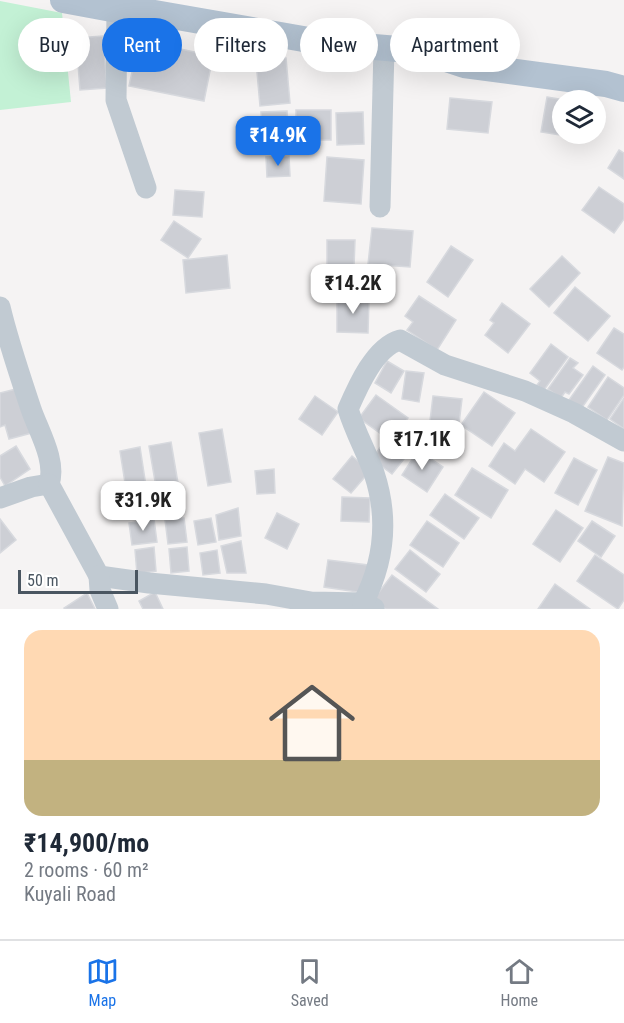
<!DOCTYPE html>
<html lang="en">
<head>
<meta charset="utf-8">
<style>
  :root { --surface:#fff; --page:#f6f6f7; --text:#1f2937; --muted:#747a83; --line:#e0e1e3; --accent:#1a73e8 }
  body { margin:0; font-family:"Roboto Condensed",sans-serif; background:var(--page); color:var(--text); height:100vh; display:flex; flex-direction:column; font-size:22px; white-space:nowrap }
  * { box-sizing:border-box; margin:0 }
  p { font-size:20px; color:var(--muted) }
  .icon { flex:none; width:33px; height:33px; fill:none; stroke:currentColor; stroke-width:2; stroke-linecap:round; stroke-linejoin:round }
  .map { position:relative; height:609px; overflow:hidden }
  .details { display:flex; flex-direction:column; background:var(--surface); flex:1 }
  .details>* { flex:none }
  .hud { position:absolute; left:18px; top:18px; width:588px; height:54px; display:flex; gap:12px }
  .tools { position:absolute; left:552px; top:90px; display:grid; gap:12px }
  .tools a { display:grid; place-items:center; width:54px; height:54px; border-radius:50%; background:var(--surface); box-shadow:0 6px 24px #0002; font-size:30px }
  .scale { position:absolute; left:18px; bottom:15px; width:120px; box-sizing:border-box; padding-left:6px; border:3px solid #4a5661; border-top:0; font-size:16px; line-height:21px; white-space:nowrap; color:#4a5661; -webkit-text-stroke:4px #fff; paint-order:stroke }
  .price { position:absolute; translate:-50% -51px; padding:0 14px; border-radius:12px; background:#fff; color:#222; font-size:20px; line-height:39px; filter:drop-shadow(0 2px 3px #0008) }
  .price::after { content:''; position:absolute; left:50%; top:36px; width:18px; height:14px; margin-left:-9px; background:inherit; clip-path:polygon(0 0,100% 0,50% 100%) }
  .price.active { background:var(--accent); color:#fff }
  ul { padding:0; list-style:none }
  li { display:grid; align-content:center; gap:12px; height:318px; padding:0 24px }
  li span { display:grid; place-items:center; height:186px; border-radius:18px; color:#555 }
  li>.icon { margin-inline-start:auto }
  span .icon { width:108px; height:108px; fill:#fffc; stroke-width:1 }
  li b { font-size:26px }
  .tag { padding:0 21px; border-radius:27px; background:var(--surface); box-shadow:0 6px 24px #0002; font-size:21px; line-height:54px }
  .tag.active { background:var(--accent); color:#fff }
  .dock { display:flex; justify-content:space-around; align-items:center; height:84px; border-top:2px solid var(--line); background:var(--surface); font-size:16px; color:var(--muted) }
  .dock a { display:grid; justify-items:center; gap:3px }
  .dock .active { color:var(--accent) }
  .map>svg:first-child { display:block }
</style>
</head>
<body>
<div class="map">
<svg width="624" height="609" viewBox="0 0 624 609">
  <rect width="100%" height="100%" fill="#f5f3f3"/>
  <path fill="#c3f1d5" d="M0,1L62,13L71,102L0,110Z"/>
  <g fill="#cdcfd5" stroke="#d7d9de" stroke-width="1.5">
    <path d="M103,36L107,88L80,90L76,38Z"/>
    <path d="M139,40L213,56L204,101L129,86Z"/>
    <path d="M286,58L290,103L260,106L256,61Z"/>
    <path d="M547,97L565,100H562V134H567L566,136L541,132Z"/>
    <path d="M450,98L492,102L488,133L447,129Z"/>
    <rect x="296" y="110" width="35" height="30"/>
    <path d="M287,111L288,125L262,127L261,112Z"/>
    <path d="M363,112L364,144L337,145L336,113Z"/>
    <path d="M288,133L289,149L264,152L263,135Z"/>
    <path d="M619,150L624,153V179L608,168Z"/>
    <path d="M289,156L290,176L267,177L266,157Z"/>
    <path d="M327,157L364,160L361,204L324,201Z"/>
    <path d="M599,187L624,204V219L614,233L582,210Z"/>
    <path d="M175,190L204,192L202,217L173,215Z"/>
    <path d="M174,221L201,239L188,258L161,240Z"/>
    <path d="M372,228L413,231L410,267L368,264Z"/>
    <path d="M327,240H355L354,267H327Z"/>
    <path d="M451,246L473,260L448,297L427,282Z"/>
    <path d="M227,255L230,288L186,293L183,260Z"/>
    <path d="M562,256L580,273L549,307L530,289Z"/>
    <path d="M575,287L610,316L588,341L554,313Z"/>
    <path d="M419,296L456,320L437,350L407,330L413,322L405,316Z"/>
    <path d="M337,298L369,299L368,333L337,332Z"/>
    <path d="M502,303L530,324L508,353L485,335L494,323L490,320Z"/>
    <path d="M614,328L624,334V367L622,370L597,353Z"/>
    <path d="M551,344L568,357L544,390L537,385L540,381L530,373Z"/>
    <path d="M570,358L578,363L573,368L583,375L569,394L565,392L561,398L548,389Z"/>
    <path d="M387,361L404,371L391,393L375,383Z"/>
    <path d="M593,366L605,375L581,409L569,400Z"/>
    <path d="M406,371L424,373L419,402L402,399Z"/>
    <path d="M608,377L624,388V395L607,420L588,407Z"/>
    <path d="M20,388L32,433L9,439L5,425L0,427V393Z"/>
    <path d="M484,392L515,413L492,446L461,425Z"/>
    <path d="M376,395L408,418L391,441L359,418Z"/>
    <path d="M315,396L338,412L322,435L299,419Z"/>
    <path d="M433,396L462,399L458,432L429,429Z"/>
    <path d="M624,398V429L610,419Z"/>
    <path d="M222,429L231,482L208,486L199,433Z"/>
    <path d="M531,429L565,452L544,482L525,469L515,484L489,466L504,443L515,451Z"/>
    <path d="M171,442L180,495L158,499L149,446Z"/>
    <path d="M383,443L404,459L392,474L372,459Z"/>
    <path d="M16,446L30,469L5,486L0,477V456Z"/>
    <path d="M140,447L148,499L128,502L120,451Z"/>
    <path d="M418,450L443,467L427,492L402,475Z"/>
    <path d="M352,456L370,471L351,493L333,479Z"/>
    <path d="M608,457L624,463L622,526L585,511Z"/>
    <path d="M574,458L597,470L578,505L555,493Z"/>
    <path d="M472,468L508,490L491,518L455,495Z"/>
    <path d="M274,469L275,493L257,494L255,471Z"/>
    <path d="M445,494L479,518L464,539L430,515Z"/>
    <path d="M342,497L370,498L369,522L341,521Z"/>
    <path d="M238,508L241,536L219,540L216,515Z"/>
    <path d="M556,510L583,528L560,562L533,544Z"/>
    <path d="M277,513L299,524L287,549L265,538Z"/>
    <path d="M184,518L187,542L168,544L165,520Z"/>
    <path d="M211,518L216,542L198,545L194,521Z"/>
    <path d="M0,519L16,540L0,553Z"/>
    <path d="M154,519L157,542L132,545L129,523Z"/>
    <path d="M427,521L459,543L443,567L410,545Z"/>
    <path d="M592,521L615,536L601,557L578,541Z"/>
    <path d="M241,541L246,573H227L221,546Z"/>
    <path d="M154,547L156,571L137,574L135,550Z"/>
    <path d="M187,547L189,571L171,573L169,549Z"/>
    <path d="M217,550L220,573L203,575L200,553Z"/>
    <path d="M410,550L440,574L426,592L395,569Z"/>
    <path d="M595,555L624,575V600L618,609L577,581Z"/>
    <path d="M328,560L368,565L364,593L324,587Z"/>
    <path d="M392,575L438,609H386L373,600Z"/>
    <path d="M555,584L590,609H538Z"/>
    <path d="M155,592L163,609H143L139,601Z"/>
    <path d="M87,593L95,609H65L64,608Z"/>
  </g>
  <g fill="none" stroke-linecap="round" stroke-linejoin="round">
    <g stroke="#c1cad2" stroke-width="21">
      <path d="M117,10L116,100L146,188"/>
      <path d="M380,207L384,48"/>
      <path d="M0,307C8,341 20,376 31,409C38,430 57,461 49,484L31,487L0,498"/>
      <path d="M49,484L99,576L149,583L266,594L311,602L363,603L374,608"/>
      <path d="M99,576L100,590L108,609"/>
      <path d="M363,603C384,562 389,518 374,473C366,451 355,432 348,409C358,386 375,347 400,340L445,365L525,391L574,413L624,441"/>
    </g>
    <path stroke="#b3c2d1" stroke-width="26" d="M63,0L117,10L143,11L326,43L422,51L464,65L606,84L624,89"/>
  </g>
</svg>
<div class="tools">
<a><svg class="icon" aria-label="layers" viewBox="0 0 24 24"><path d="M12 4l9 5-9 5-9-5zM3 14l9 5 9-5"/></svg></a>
</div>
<div class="scale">50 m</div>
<b class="price active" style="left:278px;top:167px">₹14.9K</b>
<b class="price" style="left:353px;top:315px">₹14.2K</b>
<b class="price" style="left:422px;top:471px">₹17.1K</b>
<b class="price" style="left:143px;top:532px">₹31.9K</b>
<div class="hud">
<a class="tag">Buy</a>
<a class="tag active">Rent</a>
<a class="tag">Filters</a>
<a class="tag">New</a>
<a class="tag">Apartment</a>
</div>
</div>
<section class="details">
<ul>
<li><span style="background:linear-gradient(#ffd9b3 70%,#c2b280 0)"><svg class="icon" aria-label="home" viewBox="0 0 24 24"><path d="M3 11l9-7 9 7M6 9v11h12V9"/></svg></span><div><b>₹14,900/mo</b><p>2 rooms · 60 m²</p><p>Kuyali Road</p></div></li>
</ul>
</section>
<nav class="dock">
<a class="active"><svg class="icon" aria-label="map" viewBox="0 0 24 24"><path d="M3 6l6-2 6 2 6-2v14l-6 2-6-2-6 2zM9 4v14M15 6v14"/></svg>Map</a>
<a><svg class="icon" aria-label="saved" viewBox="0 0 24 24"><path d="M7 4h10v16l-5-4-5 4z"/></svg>Saved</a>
<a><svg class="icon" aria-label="home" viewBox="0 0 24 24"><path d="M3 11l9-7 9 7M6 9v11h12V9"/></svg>Home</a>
</nav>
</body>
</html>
